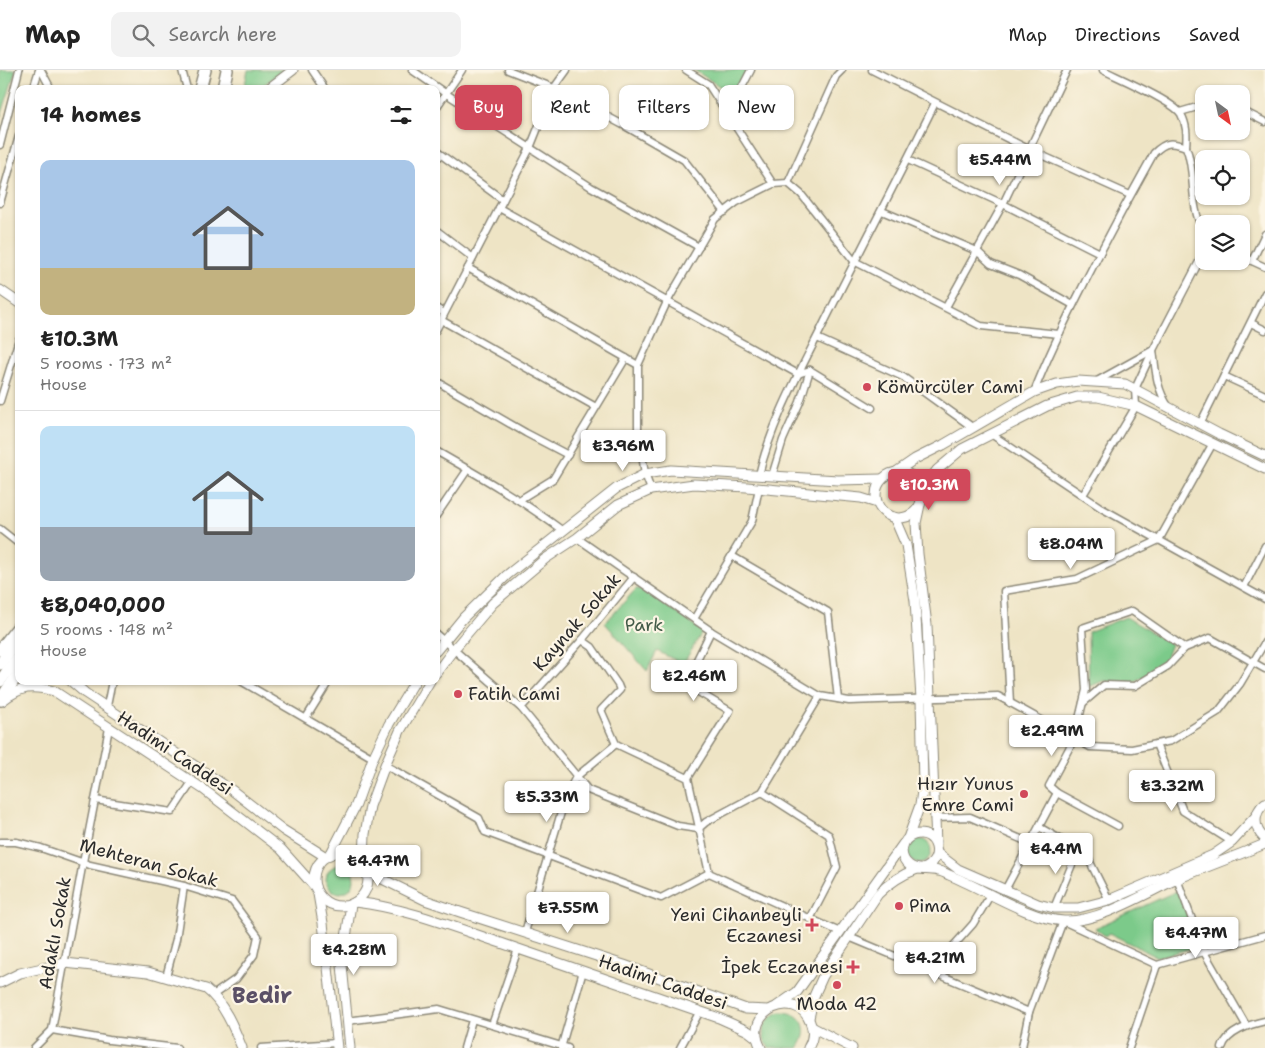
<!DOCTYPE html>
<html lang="en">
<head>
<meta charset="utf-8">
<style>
  :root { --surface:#fff; --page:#f2f2f2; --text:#222; --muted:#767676; --line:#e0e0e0; --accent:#d1495b }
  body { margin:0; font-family:"Shantell Sans",sans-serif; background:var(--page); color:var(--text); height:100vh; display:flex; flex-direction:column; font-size:19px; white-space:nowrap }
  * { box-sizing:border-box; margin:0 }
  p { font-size:16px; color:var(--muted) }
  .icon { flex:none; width:28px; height:28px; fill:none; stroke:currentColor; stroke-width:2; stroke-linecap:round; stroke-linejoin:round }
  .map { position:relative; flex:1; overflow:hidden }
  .side { position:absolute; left:15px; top:15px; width:425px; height:600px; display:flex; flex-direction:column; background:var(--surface); border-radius:10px; box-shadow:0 1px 4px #0004 }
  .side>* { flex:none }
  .guide { position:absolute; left:455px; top:15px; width:475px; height:45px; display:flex; gap:10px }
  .needle { width:32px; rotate:147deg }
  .fabs { position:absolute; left:1195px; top:15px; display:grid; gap:10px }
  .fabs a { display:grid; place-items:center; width:55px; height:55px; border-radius:10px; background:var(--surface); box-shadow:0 1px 4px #0004; font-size:25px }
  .price { position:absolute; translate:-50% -42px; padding:0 11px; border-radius:5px; background:#fff; color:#222; font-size:16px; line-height:32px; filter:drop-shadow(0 1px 2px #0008) }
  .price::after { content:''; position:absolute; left:50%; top:30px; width:15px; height:11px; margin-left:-8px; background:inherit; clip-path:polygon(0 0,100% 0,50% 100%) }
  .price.current { background:var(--accent); color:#fff }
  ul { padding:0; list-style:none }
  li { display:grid; align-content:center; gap:10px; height:265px; padding:0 25px }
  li+li { border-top:1px solid var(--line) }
  li span { display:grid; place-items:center; height:155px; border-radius:10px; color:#555 }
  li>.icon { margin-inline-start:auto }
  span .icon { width:90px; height:90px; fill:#fffc; stroke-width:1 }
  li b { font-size:21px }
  h2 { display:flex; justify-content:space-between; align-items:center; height:60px; padding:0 25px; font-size:21px }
  .chip { padding:0 18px; border-radius:10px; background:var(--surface); box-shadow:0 1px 4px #0004; font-size:18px; line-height:45px }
  .chip.current { background:var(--accent); color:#fff }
  header { display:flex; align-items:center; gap:30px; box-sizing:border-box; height:70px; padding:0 25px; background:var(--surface); border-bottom:1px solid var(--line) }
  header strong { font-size:24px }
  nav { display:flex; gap:28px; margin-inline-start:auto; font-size:18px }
  .search { width:350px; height:45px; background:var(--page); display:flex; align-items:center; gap:12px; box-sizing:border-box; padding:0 18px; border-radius:10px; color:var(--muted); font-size:19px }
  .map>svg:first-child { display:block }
</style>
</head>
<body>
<header>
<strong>Map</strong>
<div class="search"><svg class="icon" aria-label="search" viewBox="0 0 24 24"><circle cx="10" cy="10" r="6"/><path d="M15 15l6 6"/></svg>Search here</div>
<nav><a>Map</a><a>Directions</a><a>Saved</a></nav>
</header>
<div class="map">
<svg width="1265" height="978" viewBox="0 0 1265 978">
  <rect width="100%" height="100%" fill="#fcf5e5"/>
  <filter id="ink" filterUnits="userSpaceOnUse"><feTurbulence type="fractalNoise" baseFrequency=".02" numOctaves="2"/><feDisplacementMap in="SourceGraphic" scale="10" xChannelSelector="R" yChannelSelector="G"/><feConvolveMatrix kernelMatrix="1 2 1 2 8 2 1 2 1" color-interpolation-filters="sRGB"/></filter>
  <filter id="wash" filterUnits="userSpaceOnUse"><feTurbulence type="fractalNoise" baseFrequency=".0096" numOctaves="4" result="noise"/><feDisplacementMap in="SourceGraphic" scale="20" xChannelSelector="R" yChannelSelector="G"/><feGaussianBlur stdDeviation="1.12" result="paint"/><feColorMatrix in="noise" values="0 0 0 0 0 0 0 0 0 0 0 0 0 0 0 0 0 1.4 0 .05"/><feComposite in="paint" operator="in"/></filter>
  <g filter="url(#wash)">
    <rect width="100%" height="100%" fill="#eee4c5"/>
    <g fill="#7cca8a" stroke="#547a5a">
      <path d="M0,0H16L1,46L0,45Z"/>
      <path d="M248,0H284L258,19H244Z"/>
      <path d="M694,0H748L735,26Z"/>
      <path d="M636,519H641L703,561L683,594L657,581L647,601L605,553Z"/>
      <path d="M1126,547L1171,574L1163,595L1132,613L1103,611L1089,617L1088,562Z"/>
      <circle cx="919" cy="781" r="12"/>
      <circle cx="340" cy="809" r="14"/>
      <path d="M1179,820L1198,877L1157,887L1109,863L1105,866L1095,858Z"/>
      <path d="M780,942C802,941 812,960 798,978H770C757,965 764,948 780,942Z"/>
    </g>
  </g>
  <g filter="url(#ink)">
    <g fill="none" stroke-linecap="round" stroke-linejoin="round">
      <defs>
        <g id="street">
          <path d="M41,0L51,19"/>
          <path d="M182,0L187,19"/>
          <path d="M312,0L325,19"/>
          <path d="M412,0L445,23L591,117L699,177"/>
          <path d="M508,0L554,18L625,56L684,90L725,142"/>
          <path d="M686,0L708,14L773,114"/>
          <path d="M872,0L1030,80L1130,125"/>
          <path d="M1103,0C1119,8 1173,31 1181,44C1187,55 1187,65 1186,77"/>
          <path d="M33,19L39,0"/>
          <path d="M436,38L462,0"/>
          <path d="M1241,40L1265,52"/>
          <path d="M1180,42L1204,35"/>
          <path d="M728,44L751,0"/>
          <path d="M0,75L19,0"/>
          <path d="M436,81L503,130"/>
          <path d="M908,90L1003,134L1100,183"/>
          <path d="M788,113L836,6L842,0"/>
          <path d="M0,133L19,66"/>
          <path d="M499,138L798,304L810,300"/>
          <path d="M882,141L977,181L991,194L1019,205L1073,235"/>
          <path d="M436,160L473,188"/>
          <path d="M1241,186L1265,197"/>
          <path d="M1252,191L1265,164"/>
          <path d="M468,198L638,295"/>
          <path d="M946,237L1003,134L1067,0"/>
          <path d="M436,238L444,243"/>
          <path d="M441,250L596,337"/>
          <path d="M1251,253L1265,260"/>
          <path d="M436,260L530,78L554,18L567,0"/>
          <path d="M817,268L903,307L972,357"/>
          <path d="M810,300L872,338"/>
          <path d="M1224,306L1265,325"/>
          <path d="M436,311L526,363L568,385"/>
          <path d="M1097,311L1153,280C1156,302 1156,317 1168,336"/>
          <path d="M1034,322C1049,283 1068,245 1087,208C1109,165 1131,124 1154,83C1166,71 1172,72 1186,77C1197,104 1188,136 1204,161"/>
          <path d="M0,331L19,269"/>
          <path d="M1200,354L1265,223"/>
          <path d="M991,364L1103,439L1265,529"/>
          <path d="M436,381C480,406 523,431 563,461"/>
          <path d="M759,405C771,354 797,307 821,259C858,184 898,109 935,33"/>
          <path d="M772,406L783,370L800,332L810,300"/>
          <path d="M651,420L645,404L638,359V295L667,232L715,149L737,132L773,114L788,113L801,124L854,191L981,256L1059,264"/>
          <path d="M1083,425L1136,336L1135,319L1153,280L1204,182"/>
          <path d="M519,430L553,409L626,288"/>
          <path d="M436,446L468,399"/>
          <path d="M0,459L19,474"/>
          <path d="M577,468L711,561L820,626L849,631L998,626L1090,677L1132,679L1171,671L1218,642L1240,614L1265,572"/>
          <path d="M732,486L828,542L838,629"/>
          <path d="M1244,517L1265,476"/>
          <path d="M694,549L752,451L759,418"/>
          <path d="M436,564L521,638L588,720L678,756L698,759L706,752L762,722L820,626"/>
          <path d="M582,570L592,577L618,615L620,620L601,640L616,674"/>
          <path d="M241,611L373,688"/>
          <path d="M1010,633L1004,521L1077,509L1159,470L1213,373"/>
          <path d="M1083,633L1104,615L1135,616L1168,596L1185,578"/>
          <path d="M107,636L112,611"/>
          <path d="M521,638L582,570L634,507"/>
          <path d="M306,648L329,611"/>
          <path d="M616,674L688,708L709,803"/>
          <path d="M1156,674L1183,741L1232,772"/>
          <path d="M385,695L479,748L485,762L661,828L709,803"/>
          <path d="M688,708L730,641L685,614L711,561"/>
          <path d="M762,722L829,765L837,797L810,849"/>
          <path d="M95,730L172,742L192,712"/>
          <path d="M934,748L970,747L1030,773"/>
          <path d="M1118,756L1057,723L1049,716L1074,669L1086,620L1082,558L1132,541L1185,578L1210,568L1265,599"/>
          <path d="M1039,757L1086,784L1109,830"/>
          <path d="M0,772H16L41,778L90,795L184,816L232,831L258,866L254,885L236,909L213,925"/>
          <path d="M709,803L840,862"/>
          <path d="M1177,809L1204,882L1246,955"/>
          <path d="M1005,820L1057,723"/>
          <path d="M1054,838L1078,780"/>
          <path d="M525,862L566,726L576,707L616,674"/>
          <path d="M849,867L1029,942"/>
          <path d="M931,901L973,854L991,824"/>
          <path d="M166,907L176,869L184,816"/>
          <path d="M347,951L439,939L568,978"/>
          <path d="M492,955L518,879"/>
          <path d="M52,960L109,970L177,978"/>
          <path d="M34,978L52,960L83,792L109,658"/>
          <path d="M261,978L337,973"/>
          <path d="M464,978L472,950"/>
          <path d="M561,978L583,901"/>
          <path d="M680,978L700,941"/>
          <path d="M1023,978L1022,977L1029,942L1063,851L1157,895L1265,865"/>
          <path d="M1129,978L1157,895"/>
          <path d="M1222,978C1226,962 1251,954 1265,951"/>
        </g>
        <g id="secondary">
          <path d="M268,19L293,0"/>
          <path d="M0,220L19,233"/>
          <path d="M896,402L915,389L943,375L1034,322L1057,314L1078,311L1125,314L1219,364L1265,386"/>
          <circle cx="899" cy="425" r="23"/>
          <path d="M921,422L937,400L962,379L1047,336L1077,327H1098L1136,336L1265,399"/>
          <path d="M921,430L916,453L918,484L927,555L936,774"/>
          <path d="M894,447L906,475L915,531L921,629L923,715L920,735L908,768"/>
          <path d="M436,581L463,548L507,505L617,418L645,404L671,400L838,410L882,409"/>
          <path d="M436,603L454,579L493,533L545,489L577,468L618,435L651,420L694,414L747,417L861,428L877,433"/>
          <path d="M71,611L85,623L233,721L283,760L326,787"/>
          <path d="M2,631C21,616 32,615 54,621L203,719L281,779L315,817"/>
          <path d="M1265,733C1253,743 1253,758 1265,769"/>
          <circle cx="341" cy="809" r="27"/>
          <path d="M937,783L958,799L1038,834L1054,838H1078L1109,830L1213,785L1232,772L1256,746"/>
          <path d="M330,785L356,735L373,688L389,654L415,611"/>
          <path d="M364,795L365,764L370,736L385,695L400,661L430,611"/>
          <path d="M923,799C947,790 936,758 914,765C901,769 898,786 909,795C916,802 929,798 938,801C941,801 945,803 949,805C982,818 1029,849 1064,851C1098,853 1146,823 1177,809C1206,797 1236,786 1265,774"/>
          <path d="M366,801L425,830L460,842L624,895L746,939L768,940"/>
          <path d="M318,824L323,853L337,978"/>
          <path d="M355,832C406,838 453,857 501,873C574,898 646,923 719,948L748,961L757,968"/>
          <path d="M0,913L20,903L65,893L148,902L206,919C224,933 234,958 242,978"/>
          <path d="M777,936L797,922L903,774"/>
          <path d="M809,948L814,926L823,906L878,824C890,812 901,805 917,799"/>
          <path d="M812,957L852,978"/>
          <path d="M350,978L342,895L351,834"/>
          <path d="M761,978C741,941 797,917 810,952C814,961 813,970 808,978"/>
        </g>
        <g id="highway">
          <path d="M200,19L205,0"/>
          <path d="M223,19L227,0"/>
          <path d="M0,580L19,556"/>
          <path d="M0,594L19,568"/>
          <path d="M0,611L19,586"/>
          <path d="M0,630L19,603"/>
        </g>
      </defs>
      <use href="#street" stroke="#8c8878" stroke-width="9"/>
      <use href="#secondary" stroke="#8c8878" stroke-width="11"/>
      <use href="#highway" stroke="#8c8878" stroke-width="14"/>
      <use href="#street" stroke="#fff" stroke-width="6"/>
      <use href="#secondary" stroke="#fff" stroke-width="9"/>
      <use href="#highway" stroke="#fff" stroke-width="11"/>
    </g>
  </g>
  <g fill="#d1495b" stroke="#fcf5e5" stroke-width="2">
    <circle cx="867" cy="317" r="5"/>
    <circle cx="458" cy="624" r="5"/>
    <circle cx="1024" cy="724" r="5"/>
    <circle cx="899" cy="836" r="5"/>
    <path d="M809.5 847.5h5v5h5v5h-5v5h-5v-5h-5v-5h5z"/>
    <path d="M850.5 889.5h5v5h5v5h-5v5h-5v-5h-5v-5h5z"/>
    <circle cx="837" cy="915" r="5"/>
  </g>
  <g text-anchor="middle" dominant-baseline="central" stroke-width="4.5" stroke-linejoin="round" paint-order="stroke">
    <g font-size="18" fill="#2b2b2b" stroke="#fcf5e5" text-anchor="start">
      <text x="877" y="317">Kömürcüler Cami</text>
      <text x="468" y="624">Fatih Cami</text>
      <text x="1014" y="714" text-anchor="end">Hızır Yunus<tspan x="1014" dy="21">Emre Cami</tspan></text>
      <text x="909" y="836">Pima</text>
      <text x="802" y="845" text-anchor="end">Yeni Cihanbeyli<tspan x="802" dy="21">Eczanesi</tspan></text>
      <text x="843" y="897" text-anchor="end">İpek Eczanesi</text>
      <text x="837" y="934" text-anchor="middle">Moda 42</text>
    </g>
    <g font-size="18" fill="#2b2b2b" stroke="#fcf5e5">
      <text transform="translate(577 552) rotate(-49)">Kaynak Sokak</text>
      <text transform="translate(175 683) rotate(34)">Hadimi Caddesi</text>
      <text transform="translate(149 793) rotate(15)">Mehteran Sokak</text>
      <text transform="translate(55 863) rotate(-80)">Adaklı Sokak</text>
      <text transform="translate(663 912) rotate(19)">Hadimi Caddesi</text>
    </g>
    <g font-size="18" fill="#435b48" stroke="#fcf5e5">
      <text x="644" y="555">Park</text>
    </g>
    <g font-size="22" font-weight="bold" fill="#5b5066" stroke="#fcf5e5">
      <text x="262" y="925">Bedir</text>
    </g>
  </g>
</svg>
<div class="fabs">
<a><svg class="needle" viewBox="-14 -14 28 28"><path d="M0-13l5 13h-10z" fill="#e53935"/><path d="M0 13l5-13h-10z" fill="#767676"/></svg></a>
<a><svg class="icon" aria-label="locate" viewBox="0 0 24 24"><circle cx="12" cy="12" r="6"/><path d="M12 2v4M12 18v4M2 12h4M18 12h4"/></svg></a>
<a><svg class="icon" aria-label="layers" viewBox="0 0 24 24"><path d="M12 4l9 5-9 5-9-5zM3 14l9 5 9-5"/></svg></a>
</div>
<b class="price" style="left:1000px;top:116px">₺5.44M</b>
<b class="price" style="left:623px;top:402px">₺3.96M</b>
<b class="price current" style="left:929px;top:441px">₺10.3M</b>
<b class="price" style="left:1071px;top:500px">₺8.04M</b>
<b class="price" style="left:694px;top:632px">₺2.46M</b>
<b class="price" style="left:1052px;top:687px">₺2.49M</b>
<b class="price" style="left:1172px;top:742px">₺3.32M</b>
<b class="price" style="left:547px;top:753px">₺5.33M</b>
<b class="price" style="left:1056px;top:805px">₺4.4M</b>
<b class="price" style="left:378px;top:817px">₺4.47M</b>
<b class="price" style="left:568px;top:864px">₺7.55M</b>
<b class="price" style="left:1196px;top:889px">₺4.47M</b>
<b class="price" style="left:354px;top:906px">₺4.28M</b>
<b class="price" style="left:935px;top:914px">₺4.21M</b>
<div class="guide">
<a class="chip current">Buy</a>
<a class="chip">Rent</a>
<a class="chip">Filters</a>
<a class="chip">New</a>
</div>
<section class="side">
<h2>14 homes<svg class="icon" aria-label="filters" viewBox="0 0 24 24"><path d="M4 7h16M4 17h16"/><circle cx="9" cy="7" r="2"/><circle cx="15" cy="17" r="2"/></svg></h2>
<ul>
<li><span style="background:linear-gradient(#a9c7e8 70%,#c2b280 0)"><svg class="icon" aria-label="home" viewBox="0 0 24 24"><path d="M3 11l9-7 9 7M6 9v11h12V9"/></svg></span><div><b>₺10.3M</b><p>5 rooms · 173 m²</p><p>House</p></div></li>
<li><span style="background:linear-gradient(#bfe0f5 65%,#9aa5b1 0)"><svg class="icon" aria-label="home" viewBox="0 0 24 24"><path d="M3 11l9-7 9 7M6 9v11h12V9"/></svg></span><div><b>₺8,040,000</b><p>5 rooms · 148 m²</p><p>House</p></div></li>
</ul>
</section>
</div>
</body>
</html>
